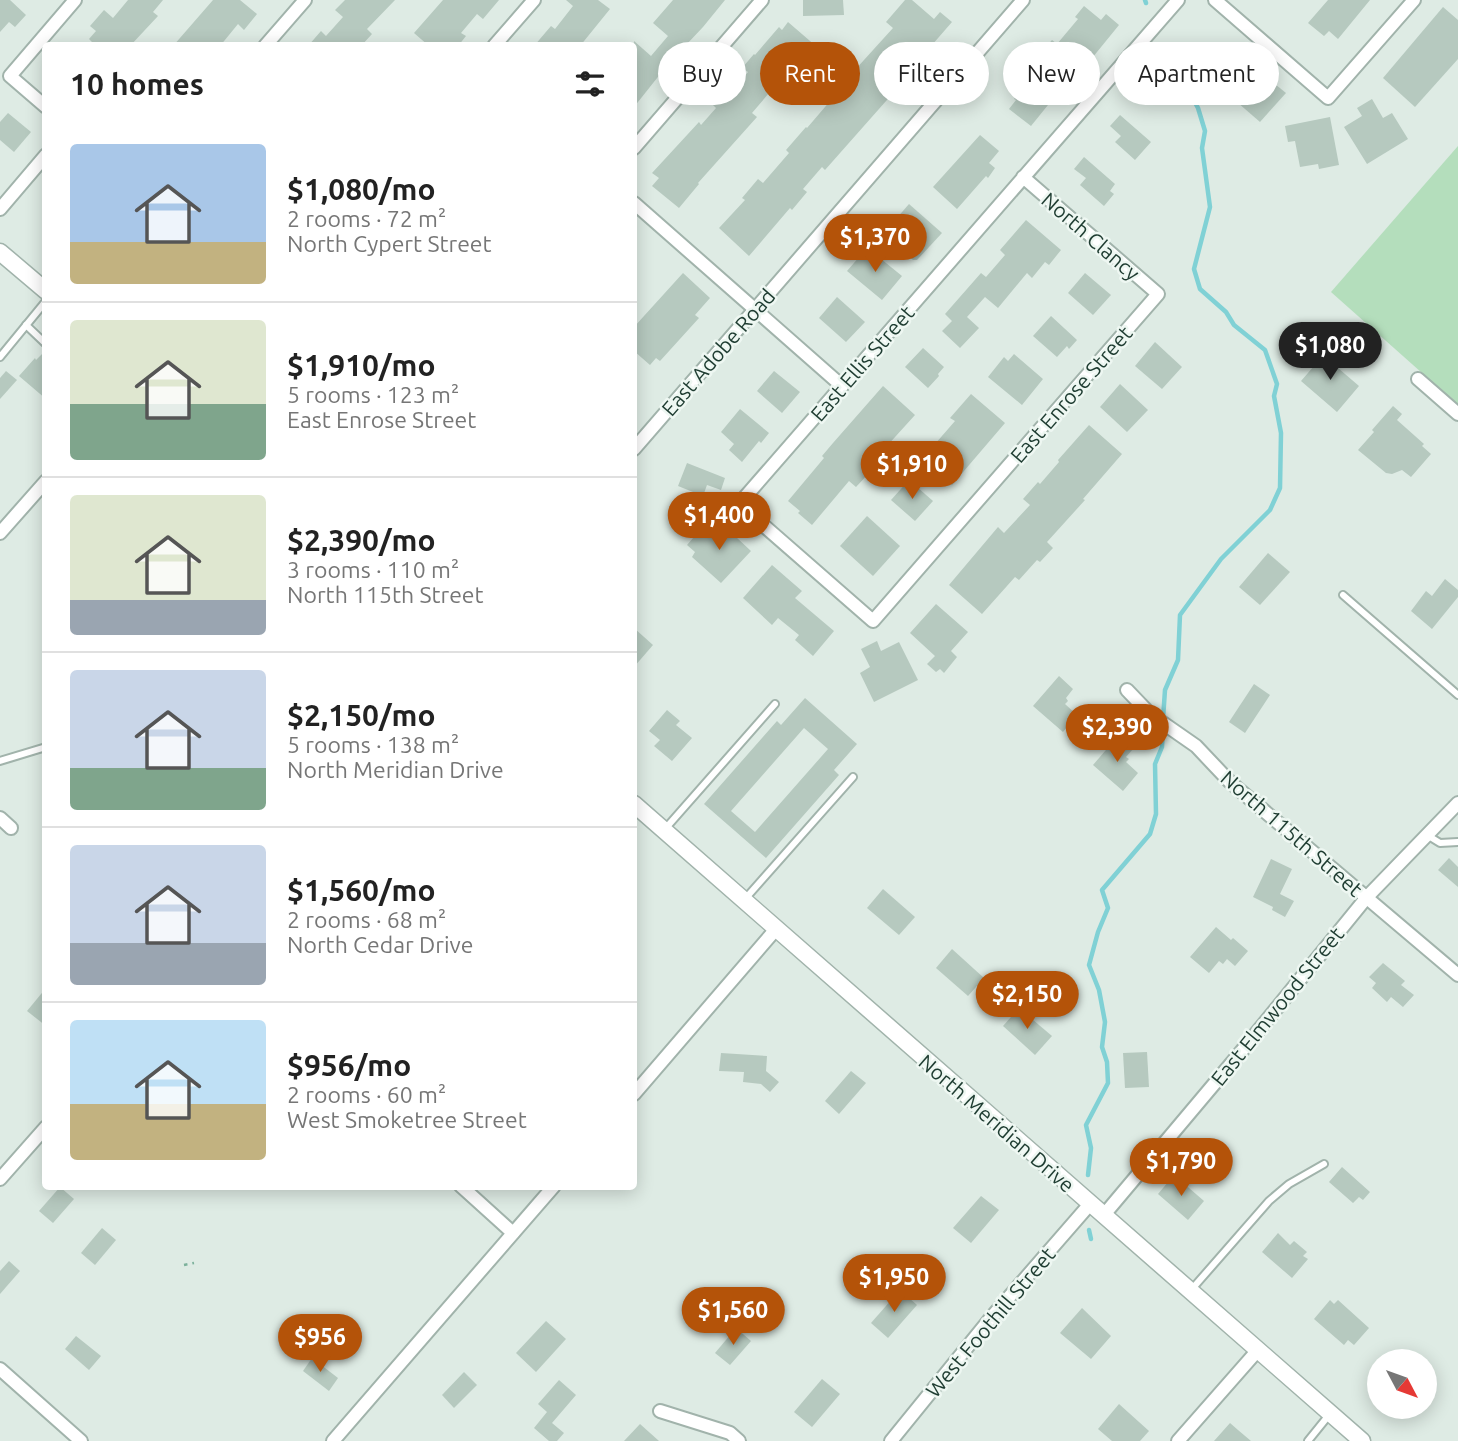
<!DOCTYPE html>
<html lang="en">
<head>
<meta charset="utf-8">
<style>
  :root { --surface:#fff; --page:#f2f2f2; --text:#222; --muted:#767676; --line:#e0e0e0; --accent:#b45309 }
  body { margin:0; font-family:Ubuntu,sans-serif; background:var(--page); color:var(--text); height:100vh; display:flex; flex-direction:column; font-size:26px; white-space:nowrap }
  * { box-sizing:border-box; margin:0 }
  p { font-size:23px; color:var(--muted) }
  .icon { flex:none; width:38px; height:38px; fill:none; stroke:currentColor; stroke-width:2; stroke-linecap:round; stroke-linejoin:round }
  .map { position:relative; flex:1; overflow:hidden }
  .details { position:absolute; left:42px; top:42px; width:595px; height:1148px; display:flex; flex-direction:column; background:var(--surface); border-radius:7px; box-shadow:0 4px 18px #0003 }
  .details>* { flex:none }
  .banner { position:absolute; left:658px; top:42px; width:665px; height:63px; display:flex; gap:14px }
  .needle { width:46px; rotate:131deg }
  .buttons { position:absolute; left:1367px; top:1349px; display:grid; gap:14px }
  .buttons a { display:grid; place-items:center; width:70px; height:70px; border-radius:50%; background:var(--surface); box-shadow:0 4px 18px #0003; font-size:35px }
  .price { position:absolute; translate:-50% -60px; padding:0 16px; border-radius:24px; background:var(--accent); color:#fff; font-size:23px; line-height:46px; filter:drop-shadow(0 2px 4px #0008) }
  .price::after { content:''; position:absolute; left:50%; top:42px; width:21px; height:16px; margin-left:-10px; background:inherit; clip-path:polygon(0 0,100% 0,50% 100%) }
  .price.on { background:#222; color:#fff }
  ul { padding:0; list-style:none }
  li { display:flex; align-items:center; gap:21px; height:175px; padding:0 28px }
  li+li { border-top:2px solid var(--line) }
  li span { display:grid; place-items:center; flex:none; width:196px; height:140px; border-radius:7px; color:#555 }
  li>.icon { margin-inline-start:auto }
  span .icon { width:84px; height:84px; fill:#fffc; stroke-width:1 }
  li b { font-size:30px }
  h2 { display:flex; justify-content:space-between; align-items:center; height:84px; padding:0 28px; font-size:30px }
  .chip { padding:0 24px; border-radius:32px; background:var(--surface); box-shadow:0 4px 18px #0003; font-size:24px; line-height:63px }
  .chip.on { background:var(--accent); color:#fff }
  .map>svg:first-child { display:block }
</style>
</head>
<body>
<div class="map">
<svg width="1458" height="1441" viewBox="0 0 1458 1441">
  <rect width="100%" height="100%" fill="#deebe4"/>
  <path fill="#b4debc" d="M1458,146V405L1331,292Z"/>
  <g fill="none" stroke-linecap="round" stroke-linejoin="round">
    <g stroke="#80d1d5" stroke-width="4.5">
      <path d="M1145,0L1146,3"/>
      <path d="M1163,719L1165,690L1178,660L1180,615L1221,559L1270,510L1280,488L1281,433L1274,396L1277,384L1265,350L1234,325L1226,312L1200,289L1194,269L1210,207L1202,148L1205,131L1198,108L1175,65L1164,54"/>
      <path d="M1088,1175L1091,1148L1086,1125L1108,1083L1107,1062L1102,1047L1105,1022L1099,990L1089,965L1098,932L1108,908L1102,890L1150,834L1156,814L1155,764L1162,747L1163,727"/>
      <path d="M1089,1230L1091,1239"/>
    </g>
  </g>
  <g fill="#b6c9bf" fill-rule="evenodd">
    <path d="M0,0H10L26,15L15,27L9,22L0,32Z"/>
    <path d="M128,0H163L153,12L158,16L130,46H96L89,39L96,31L90,26L104,10L113,18Z"/>
    <path d="M213,0H240L257,14L244,30L238,24L220,46H173Z"/>
    <path d="M345,0H395L367,29L372,34L361,46H308L321,31L326,36L343,17L335,10Z"/>
    <path d="M443,0H499L483,19L477,14L461,33L466,36L458,46H429L414,33Z"/>
    <path d="M566,0H598L610,9L580,46H534L551,26L555,29L573,6Z"/>
    <path d="M673,0H725L703,27L669,63L634,107V41L651,56L668,36L653,23Z"/>
    <path d="M803,0H843L844,15L803,16Z"/>
    <path d="M905,0H912L934,19L940,12L952,22L932,45L930,44L914,63L917,66L825,170L822,167L803,189L807,192L792,210L790,208L749,256L719,228L745,200L742,198L758,179L763,183L789,153L786,150L806,127L807,128L855,72L854,71L893,28L886,22Z"/>
    <path d="M1328,0H1370L1338,39L1329,31L1324,36L1308,23Z"/>
    <path d="M1084,6L1101,20L1106,14L1119,25L1075,79L1066,71L1061,77L1037,57L1052,40L1057,44L1078,19L1075,17Z"/>
    <path d="M1443,7L1458,20V59L1415,107L1383,78Z"/>
    <path d="M788,22L817,47L798,70L792,66L752,113L757,117L698,183L699,184L679,208L652,186L659,178L652,173L699,122L701,125L716,108L712,104L726,89L730,93L748,72L742,68L754,54L755,55L779,27L782,30Z"/>
    <path d="M1255,68L1286,93L1260,122L1230,96Z"/>
    <path d="M1024,86L1048,105L1031,126L1009,109L1016,100L1014,99Z"/>
    <path d="M1372,99L1383,118L1392,113L1408,139L1367,164L1344,127L1362,116L1357,108Z"/>
    <path d="M8,113L31,132L14,152L0,140V122Z"/>
    <path d="M1120,115L1151,142L1135,160L1115,142L1121,136L1110,126Z"/>
    <path d="M1330,117L1339,165L1319,169L1318,164L1300,167L1295,141L1288,142L1285,126Z"/>
    <path d="M980,135L999,151L989,163L995,168L988,178L986,176L957,209L933,187Z"/>
    <path d="M1084,157L1115,184L1110,191L1114,194L1104,206L1080,185L1086,178L1074,169Z"/>
    <path d="M909,204L942,233L917,260H913L883,234Z"/>
    <path d="M1026,220L1061,250L1049,265L1045,262L1032,278L1027,273L998,308L985,297L967,317L979,328L960,348L942,331L952,321L945,314L981,273L986,277L1005,255L1000,250Z"/>
    <path d="M870,250L902,276L882,300L847,271L860,256L862,258Z"/>
    <path d="M683,273L710,298L695,315L699,318L660,361L656,358L650,365L634,351V327Z"/>
    <path d="M1085,273L1111,295L1093,315L1068,293Z"/>
    <path d="M837,297L865,322L846,342L819,318Z"/>
    <path d="M1051,316L1077,340L1069,349L1067,346L1057,357L1033,336Z"/>
    <path d="M1155,342L1182,367L1162,389L1135,366Z"/>
    <path d="M923,348L944,367L938,374L939,376L928,388L905,367Z"/>
    <path d="M46,350V399L19,376L35,358L36,360Z"/>
    <path d="M1328,350L1343,362L1338,368L1359,386L1337,412L1301,381Z"/>
    <path d="M1014,354L1043,379L1022,405L988,377L1004,357L1008,361Z"/>
    <path d="M6,371L17,380L0,399V378Z"/>
    <path d="M774,371L800,392L782,413L757,391Z"/>
    <path d="M1120,384L1148,410L1127,432L1100,407Z"/>
    <path d="M883,386L915,415L866,469L870,472L856,487L849,481L812,525L798,513L800,511L788,501L824,458L822,456L833,443Z"/>
    <path d="M971,394L1005,423L952,485L922,459L955,421L950,418Z"/>
    <path d="M1393,406L1402,414L1397,420L1424,444L1422,446L1431,454L1411,477L1402,470L1392,474L1386,473L1358,450L1374,432L1372,430Z"/>
    <path d="M740,409L769,433L761,443L759,441L742,462L729,450L734,444L721,432Z"/>
    <path d="M1089,425L1122,454L1083,499L1085,500L1047,542L1053,548L1040,562L1037,560L1019,580L1015,577L982,614L949,585L998,527L1004,533L1030,505L1023,499L1038,482L1040,484L1059,462L1058,460Z"/>
    <path d="M687,463L725,478L721,490L707,485L703,496L678,486Z"/>
    <path d="M909,480L933,501L915,521L891,500Z"/>
    <path d="M867,516L900,546L873,576L840,546Z"/>
    <path d="M722,524L751,551L721,583L692,557L695,552L687,545L700,530L709,538Z"/>
    <path d="M1268,553L1290,572L1260,605L1239,587Z"/>
    <path d="M772,565L802,591L795,598L834,631L813,656L795,640L799,635L778,618L772,625L743,598Z"/>
    <path d="M1445,579L1458,590V597L1432,629L1411,611L1426,591L1432,596Z"/>
    <path d="M936,604L968,632L951,651L957,657L944,673L940,669L936,672L927,664L935,656L910,633Z"/>
    <path d="M634,628L653,645L634,667Z"/>
    <path d="M877,641L881,651L899,642L918,680L874,702L860,673L870,667L861,649Z"/>
    <path d="M1059,676L1073,689L1066,698L1068,701L1065,704L1077,715L1063,732L1033,706Z"/>
    <path d="M1254,684L1270,695L1245,733L1229,722Z"/>
    <path d="M805,698L857,744L834,770L839,775L766,858L704,804L777,721L781,725ZM804,728L828,749L755,832L731,811Z"/>
    <path d="M667,710L680,721L676,725L692,738L672,761L654,746L660,740L649,731Z"/>
    <path d="M1118,736L1133,749L1126,757L1129,759L1126,762L1138,773L1123,791L1093,765Z"/>
    <path d="M1449,858L1458,867V887L1438,870Z"/>
    <path d="M1271,859L1292,869L1280,894L1294,901L1285,917L1272,910L1273,907L1253,897Z"/>
    <path d="M883,889L915,917L899,935L867,908Z"/>
    <path d="M1216,927L1231,940L1233,938L1248,951L1235,966L1227,959L1223,964L1219,961L1209,973L1190,957Z"/>
    <path d="M952,949L984,978L968,996L936,968Z"/>
    <path d="M1383,963L1405,981L1401,985L1414,995L1403,1007L1391,997L1387,1002L1372,988L1376,983L1369,977Z"/>
    <path d="M46,988V1026L27,1011Z"/>
    <path d="M1019,1008L1052,1036L1035,1055L1003,1026Z"/>
    <path d="M1147,1052L1149,1087L1125,1088L1123,1053Z"/>
    <path d="M721,1053L767,1056L766,1071L779,1082L770,1092L761,1084L743,1082L744,1072L719,1071Z"/>
    <path d="M851,1071L866,1083L839,1114L825,1101Z"/>
    <path d="M1342,1167L1370,1192L1363,1200L1359,1197L1353,1203L1329,1182Z"/>
    <path d="M1174,1175L1204,1201L1188,1220L1158,1194Z"/>
    <path d="M60,1187L74,1199L53,1223L39,1211Z"/>
    <path d="M981,1196L999,1210L971,1243L953,1228Z"/>
    <path d="M102,1228L116,1240L95,1265L81,1253Z"/>
    <path d="M1278,1233L1290,1245L1294,1241L1307,1252L1303,1256L1308,1259L1292,1278L1262,1252Z"/>
    <path d="M9,1261L20,1271L0,1294V1271Z"/>
    <path d="M900,1290L917,1305L888,1338L871,1323Z"/>
    <path d="M1330,1300L1334,1304L1338,1300L1369,1328L1354,1345L1348,1340L1344,1345L1314,1319Z"/>
    <path d="M1082,1308L1111,1336L1091,1359L1060,1333Z"/>
    <path d="M546,1321L566,1339L536,1372L516,1353Z"/>
    <path d="M736,1328L751,1341L730,1365L715,1353Z"/>
    <path d="M76,1336L101,1356L89,1370L65,1349Z"/>
    <path d="M312,1358L338,1378L329,1391L303,1371Z"/>
    <path d="M464,1372L477,1385L454,1408L442,1395Z"/>
    <path d="M822,1379L840,1394L812,1427L794,1412Z"/>
    <path d="M559,1380L576,1395L552,1423L564,1433L557,1441H549L534,1428L547,1412L538,1404Z"/>
    <path d="M1119,1404L1149,1431L1140,1441H1112L1098,1429Z"/>
    <path d="M1230,1423L1238,1430L1251,1441H1214Z"/>
    <path d="M640,1424L659,1441H624Z"/>
  </g>
  <g fill="none" stroke-linecap="round" stroke-linejoin="round">
    <defs>
      <g id="service">
        <path d="M26,325L46,344"/>
        <path d="M0,357L46,301"/>
        <path d="M1343,595L1458,695"/>
        <path d="M0,761L46,747"/>
        <path d="M665,829L775,704"/>
        <path d="M1427,835L1440,843L1458,842"/>
        <path d="M745,899L853,777"/>
        <path d="M1192,1289L1269,1201L1289,1184L1324,1164"/>
        <path d="M1308,1441L1329,1415"/>
      </g>
      <g id="minor">
        <path d="M1215,0L1328,98L1414,0"/>
        <path d="M265,46L305,0"/>
        <path d="M494,46L534,0"/>
        <path d="M46,107L10,76L75,0"/>
        <path d="M634,148L762,0"/>
        <path d="M1023,177L1158,294L873,621L739,504L1178,0"/>
        <path d="M634,203L842,386"/>
        <path d="M0,209L46,155"/>
        <path d="M1418,379L1458,414"/>
        <path d="M634,449L1023,0"/>
        <path d="M0,533L46,481"/>
        <path d="M1127,690L1150,714L1196,746L1230,782L1458,975"/>
        <path d="M0,818L11,828"/>
        <path d="M634,1094L776,929"/>
        <path d="M0,1179L46,1127"/>
        <path d="M461,1186L513,1233"/>
        <path d="M1103,1216L1241,1052L1367,897L1458,803"/>
        <path d="M0,1369L81,1441"/>
        <path d="M660,1411L730,1433L739,1441"/>
        <path d="M333,1441L554,1186"/>
        <path d="M891,1441L990,1319L1090,1204"/>
        <path d="M1178,1441L1258,1350"/>
      </g>
      <g id="tertiary">
        <path d="M0,252L46,291"/>
        <path d="M634,804L1362,1441"/>
      </g>
    </defs>
    <use href="#service" stroke="#a1b3ab" stroke-width="10"/>
    <use href="#minor" stroke="#a1b3ab" stroke-width="16"/>
    <use href="#tertiary" stroke="#a1b3ab" stroke-width="19"/>
    <path stroke="#7cb19b" stroke-width="2.5" stroke-dasharray="3.5 5" stroke-linecap="butt" d="M184,1265L194,1263"/>
    <use href="#service" stroke="#fff" stroke-width="6"/>
    <use href="#minor" stroke="#fff" stroke-width="12"/>
    <use href="#tertiary" stroke="#fff" stroke-width="16"/>
  </g>
  <g text-anchor="middle" dominant-baseline="central" stroke-width="5" stroke-linejoin="round" paint-order="stroke">
    <g font-size="21" fill="#1e3c31" stroke="#eef7f2">
      <text transform="translate(1091 236) rotate(41)">North Clancy</text>
      <text transform="translate(718 352) rotate(-49)">East Adobe Road</text>
      <text transform="translate(862 363) rotate(-49)">East Ellis Street</text>
      <text transform="translate(1071 394) rotate(-49)">East Enrose Street</text>
      <text transform="translate(1292 833) rotate(41)">North 115th Street</text>
      <text transform="translate(1277 1006) rotate(-51)">East Elmwood Street</text>
      <text transform="translate(997 1123) rotate(41)">North Meridian Drive</text>
      <text transform="translate(990 1322) rotate(-50)">West Foothill Street</text>
    </g>
  </g>
</svg>
<div class="buttons">
<a><svg class="needle" viewBox="-14 -14 28 28"><path d="M0-13l5 13h-10z" fill="#e53935"/><path d="M0 13l5-13h-10z" fill="#767676"/></svg></a>
</div>
<b class="price" style="left:875px;top:274px">$1,370</b>
<b class="price on" style="left:1330px;top:382px">$1,080</b>
<b class="price" style="left:912px;top:501px">$1,910</b>
<b class="price" style="left:719px;top:552px">$1,400</b>
<b class="price" style="left:1117px;top:764px">$2,390</b>
<b class="price" style="left:1027px;top:1031px">$2,150</b>
<b class="price" style="left:1181px;top:1198px">$1,790</b>
<b class="price" style="left:894px;top:1314px">$1,950</b>
<b class="price" style="left:733px;top:1347px">$1,560</b>
<b class="price" style="left:320px;top:1374px">$956</b>
<div class="banner">
<a class="chip">Buy</a>
<a class="chip on">Rent</a>
<a class="chip">Filters</a>
<a class="chip">New</a>
<a class="chip">Apartment</a>
</div>
<section class="details">
<h2>10 homes<svg class="icon" aria-label="filters" viewBox="0 0 24 24"><path d="M4 7h16M4 17h16"/><circle cx="9" cy="7" r="2"/><circle cx="15" cy="17" r="2"/></svg></h2>
<ul>
<li><span style="background:linear-gradient(#a9c7e8 70%,#c2b280 0)"><svg class="icon" aria-label="home" viewBox="0 0 24 24"><path d="M3 11l9-7 9 7M6 9v11h12V9"/></svg></span><div><b>$1,080/mo</b><p>2 rooms · 72 m²</p><p>North Cypert Street</p></div></li>
<li><span style="background:linear-gradient(#dfe7d0 60%,#7fa58c 0)"><svg class="icon" aria-label="home" viewBox="0 0 24 24"><path d="M3 11l9-7 9 7M6 9v11h12V9"/></svg></span><div><b>$1,910/mo</b><p>5 rooms · 123 m²</p><p>East Enrose Street</p></div></li>
<li><span style="background:linear-gradient(#dfe7d0 75%,#9aa5b1 0)"><svg class="icon" aria-label="home" viewBox="0 0 24 24"><path d="M3 11l9-7 9 7M6 9v11h12V9"/></svg></span><div><b>$2,390/mo</b><p>3 rooms · 110 m²</p><p>North 115th Street</p></div></li>
<li><span style="background:linear-gradient(#c9d6e8 70%,#7fa58c 0)"><svg class="icon" aria-label="home" viewBox="0 0 24 24"><path d="M3 11l9-7 9 7M6 9v11h12V9"/></svg></span><div><b>$2,150/mo</b><p>5 rooms · 138 m²</p><p>North Meridian Drive</p></div></li>
<li><span style="background:linear-gradient(#c9d6e8 70%,#9aa5b1 0)"><svg class="icon" aria-label="home" viewBox="0 0 24 24"><path d="M3 11l9-7 9 7M6 9v11h12V9"/></svg></span><div><b>$1,560/mo</b><p>2 rooms · 68 m²</p><p>North Cedar Drive</p></div></li>
<li><span style="background:linear-gradient(#bfe0f5 60%,#c2b280 0)"><svg class="icon" aria-label="home" viewBox="0 0 24 24"><path d="M3 11l9-7 9 7M6 9v11h12V9"/></svg></span><div><b>$956/mo</b><p>2 rooms · 60 m²</p><p>West Smoketree Street</p></div></li>
</ul>
</section>
</div>
</body>
</html>
